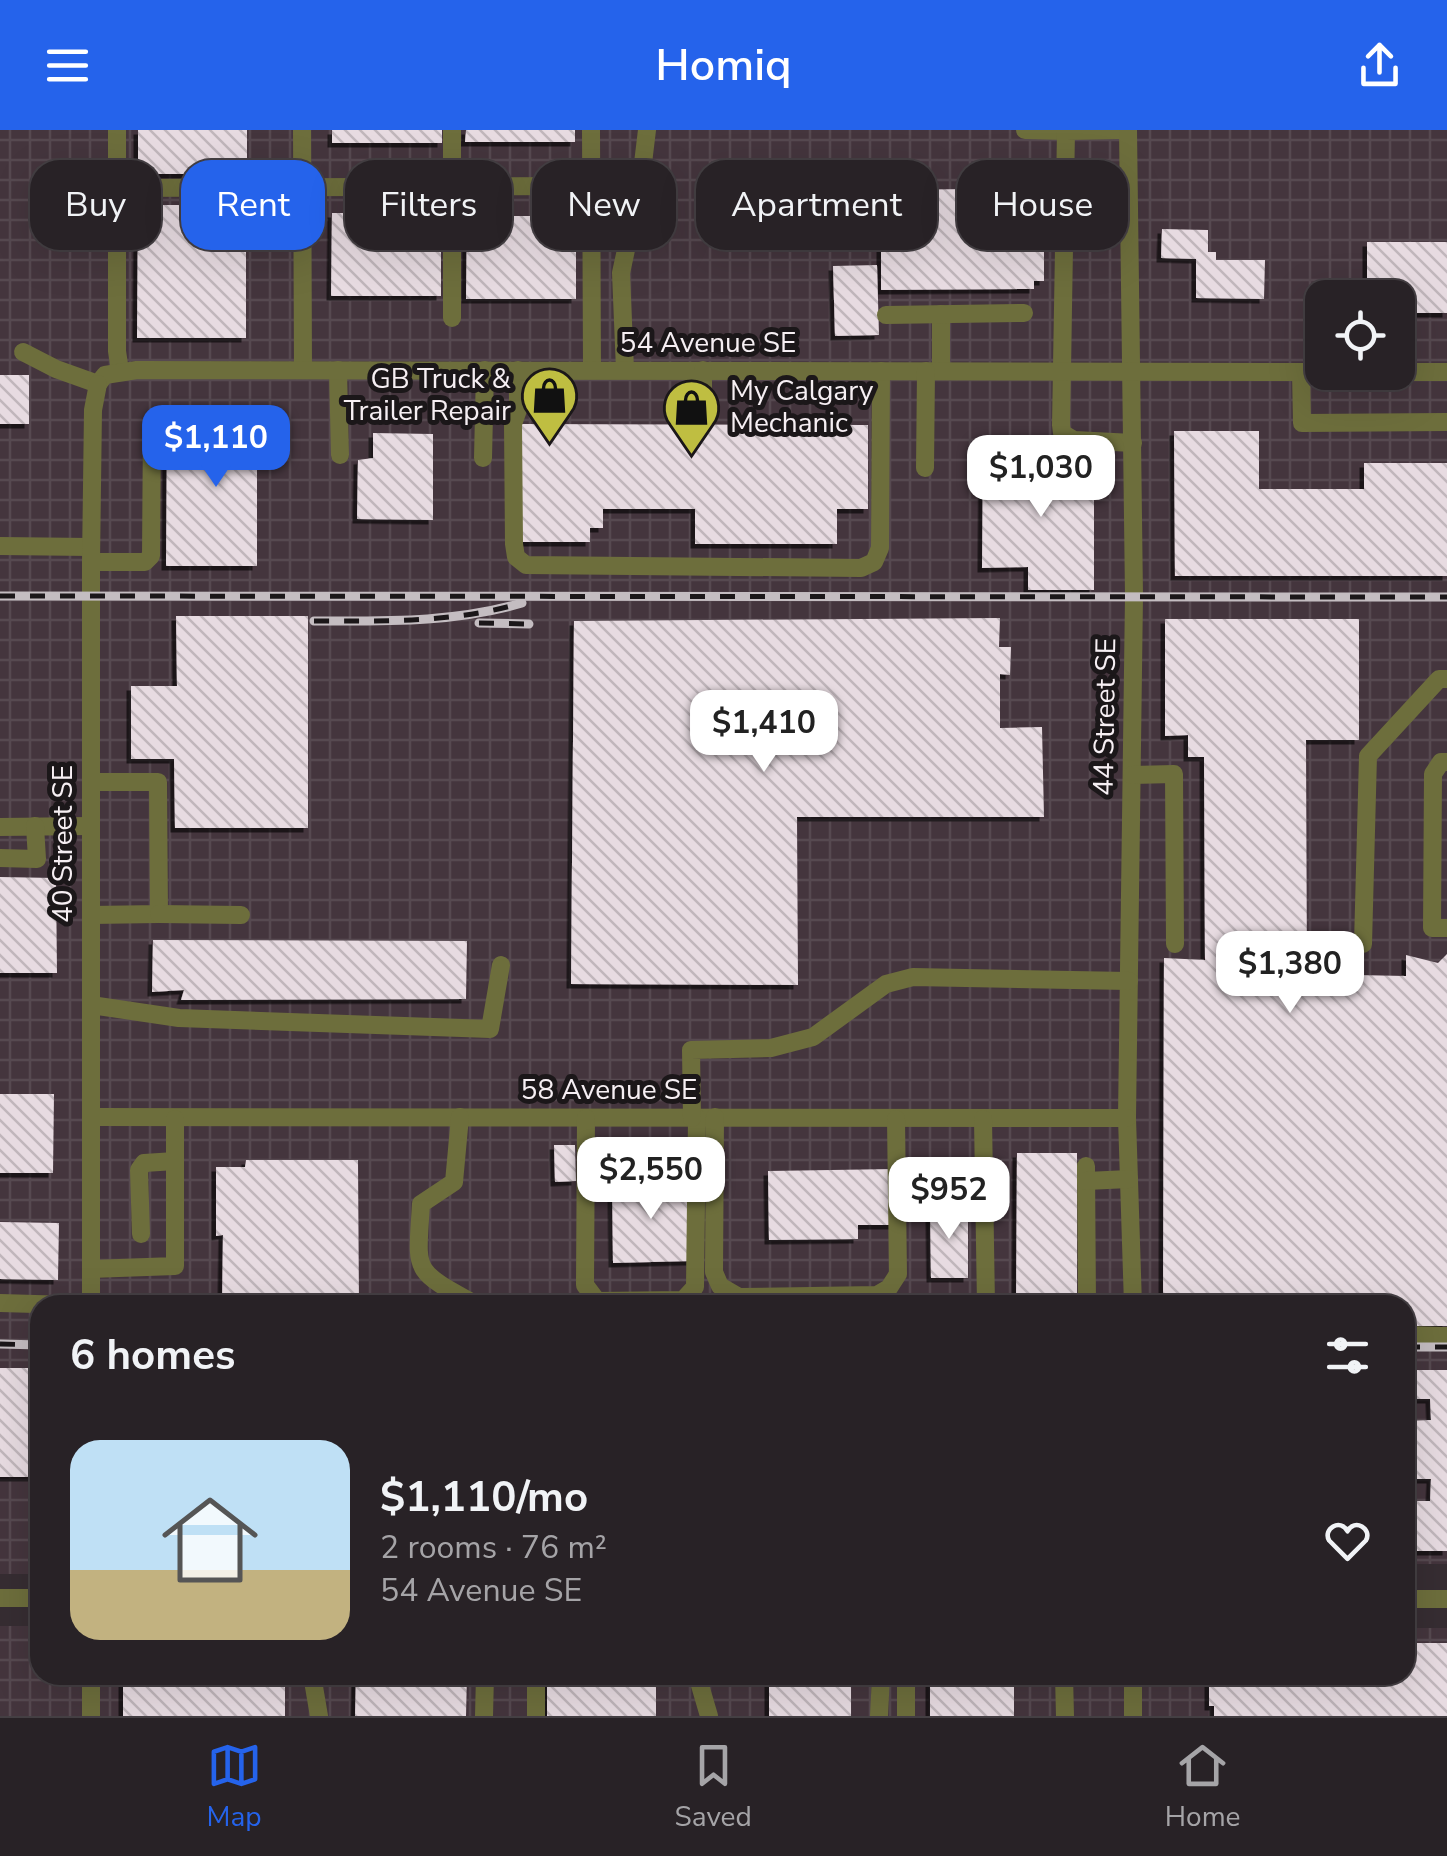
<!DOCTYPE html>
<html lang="en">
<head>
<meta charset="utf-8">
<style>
  :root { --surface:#282226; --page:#342f32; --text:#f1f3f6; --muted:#a5a4a7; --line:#443f43; --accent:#2563eb }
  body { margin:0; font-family:"Nunito Sans",sans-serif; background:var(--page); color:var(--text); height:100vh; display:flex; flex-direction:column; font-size:38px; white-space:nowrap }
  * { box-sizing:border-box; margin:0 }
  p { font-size:32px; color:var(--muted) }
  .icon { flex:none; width:55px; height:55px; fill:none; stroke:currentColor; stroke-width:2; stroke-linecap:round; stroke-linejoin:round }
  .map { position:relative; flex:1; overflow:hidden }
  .drawer { position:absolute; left:30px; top:1165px; width:1385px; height:390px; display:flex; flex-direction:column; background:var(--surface); border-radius:30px; box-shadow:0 10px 40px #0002,0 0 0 2px var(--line) }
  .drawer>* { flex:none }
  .guide { position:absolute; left:30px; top:30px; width:1388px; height:90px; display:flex; gap:20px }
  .fabs { position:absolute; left:1305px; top:150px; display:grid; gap:20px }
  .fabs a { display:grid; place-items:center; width:110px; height:110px; border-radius:20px; background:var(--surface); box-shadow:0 10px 40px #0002,0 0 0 2px var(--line); font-size:50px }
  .price { position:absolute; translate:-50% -85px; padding:0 22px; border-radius:20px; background:#fff; color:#222; font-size:32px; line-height:65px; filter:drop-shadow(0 2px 5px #0008) }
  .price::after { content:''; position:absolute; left:50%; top:60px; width:30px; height:22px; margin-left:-15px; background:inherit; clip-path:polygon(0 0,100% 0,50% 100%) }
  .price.on { background:var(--accent); color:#fff }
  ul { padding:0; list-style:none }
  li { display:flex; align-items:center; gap:30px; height:250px; padding:0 40px }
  li span { display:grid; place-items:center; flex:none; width:280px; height:200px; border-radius:30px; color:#555 }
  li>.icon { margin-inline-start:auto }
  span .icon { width:120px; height:120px; fill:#fffc; stroke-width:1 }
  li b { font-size:42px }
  h2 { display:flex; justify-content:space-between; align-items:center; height:120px; padding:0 40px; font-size:42px }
  .pill { padding:0 35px; border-radius:30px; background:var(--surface); box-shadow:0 10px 40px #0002,0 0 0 2px var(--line); font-size:35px; line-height:90px }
  .pill.on { background:var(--accent); color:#fff }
  header { display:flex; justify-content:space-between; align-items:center; height:130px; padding:0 40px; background:var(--accent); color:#fff; font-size:45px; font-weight:600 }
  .menu { display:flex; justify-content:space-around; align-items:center; height:140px; border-top:2px solid var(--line); background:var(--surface); font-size:28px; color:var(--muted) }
  .menu a { display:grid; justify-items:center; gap:5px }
  .menu .on { color:var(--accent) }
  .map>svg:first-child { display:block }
</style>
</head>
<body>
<header><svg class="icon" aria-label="menu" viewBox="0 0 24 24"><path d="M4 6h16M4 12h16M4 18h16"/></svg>Homiq<svg class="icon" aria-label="share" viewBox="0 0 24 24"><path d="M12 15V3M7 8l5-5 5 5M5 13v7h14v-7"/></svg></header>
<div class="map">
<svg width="1447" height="1586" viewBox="0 0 1447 1586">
  <defs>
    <pattern id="industrial-grid" width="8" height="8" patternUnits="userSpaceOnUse" patternTransform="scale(2.5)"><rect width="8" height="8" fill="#44353d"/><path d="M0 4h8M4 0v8" fill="none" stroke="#564950"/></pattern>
    <pattern id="building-back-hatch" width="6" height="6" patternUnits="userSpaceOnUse" patternTransform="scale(2.5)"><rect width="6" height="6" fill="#e7dbe1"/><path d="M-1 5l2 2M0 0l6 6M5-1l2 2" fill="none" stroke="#c0b6bb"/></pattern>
    <filter id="shadow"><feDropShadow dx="-4.5" dy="4.5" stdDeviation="0" flood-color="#0009"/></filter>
  </defs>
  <rect width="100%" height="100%" fill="#362d32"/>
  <g fill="url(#industrial-grid)" fill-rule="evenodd">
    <path d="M0,0H1447V1434H1405V1175H40V1444H0ZM1322,168H1398V242H1322Z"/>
    <path d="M0,1496H40V1545H1405V1498H1447V1586H0Z"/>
  </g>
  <g fill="url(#building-back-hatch)" filter="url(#shadow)">
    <rect x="138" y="0" width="109" height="44"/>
    <rect x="332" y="0" width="110" height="13"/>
    <path d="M466,0H575V12H465Z"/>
    <path d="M971,52H979L987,59L994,52L1002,59L1009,52L1017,60L1034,59V73H1044V151H1034V159L881,160V60L971,59Z"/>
    <path d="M138,75H246V208H137Z"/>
    <path d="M332,83H441V166H331Z"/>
    <path d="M467,86H576V169H466Z"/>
    <path d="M1162,99L1208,100V122H1216V130H1265L1264,169L1196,168V129L1161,128Z"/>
    <path d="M1367,112H1447V183H1398V168H1367Z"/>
    <path d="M877,135L879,205L835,206L833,136Z"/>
    <rect x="0" y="245" width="29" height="49"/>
    <path d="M281,278V303H257V436H166L167,303H211L212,279Z"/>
    <path d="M520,294L868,295V379H837V414H695V379H603V398H590V412H520Z"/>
    <path d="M1174,301H1259V359H1364V333H1447V446H1175Z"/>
    <path d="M373,303L433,304V390L357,389L358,330L373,328Z"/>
    <path d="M983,328H1094V460H1028V437L982,438Z"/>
    <path d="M176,486H308V698H175L174,629H131V556H177Z"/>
    <path d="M1000,488L999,517H1011L1010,545L1000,544V598L1042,597L1044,687H797L798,855L571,854L574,491Z"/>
    <path d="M1165,489H1359V610H1306L1307,844L1406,846V825L1438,833L1447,824V1196H1405V1175H1163L1164,828L1205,830L1204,627H1188V605L1165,606Z"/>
    <path d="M0,747L56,748L57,843H0Z"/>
    <path d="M153,810L467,811L466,869L181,870L184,860L152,862Z"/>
    <path d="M0,964H54L53,1043H0Z"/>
    <path d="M554,1015H575L576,1051L555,1052Z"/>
    <path d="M1017,1023H1077V1175H1016Z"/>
    <path d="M246,1030H358L359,1175H222L223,1105L216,1106V1037H245Z"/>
    <path d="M894,1039L895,1095H858V1109L769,1110L768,1041Z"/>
    <path d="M689,1050L691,1131L613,1133L612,1052Z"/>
    <path d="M930,1076H968V1148H931Z"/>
    <path d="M0,1092L59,1093L58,1150L0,1149Z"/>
    <rect x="0" y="1238" width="40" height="109"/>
    <path d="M1417,1240H1447V1421H1405V1371H1430L1431,1349H1405V1291L1431,1290L1430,1269H1405V1244H1417Z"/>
    <path d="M1405,1513H1447V1586H1214V1576H1209V1545H1405Z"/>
    <rect x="123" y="1545" width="162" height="41"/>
    <path d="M356,1545H467L466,1586H355Z"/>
    <rect x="547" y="1545" width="109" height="41"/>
    <rect x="769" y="1545" width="82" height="41"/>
    <rect x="930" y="1545" width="84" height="41"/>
  </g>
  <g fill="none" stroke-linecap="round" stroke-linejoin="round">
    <g stroke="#6d6e3c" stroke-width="18">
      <path d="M117,0V221L120,241"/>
      <path d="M302,0L303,240"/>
      <path d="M452,0V188"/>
      <path d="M591,0L592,240"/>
      <path d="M1025,0L1066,1"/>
      <path d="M1121,0L1066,1L1061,295L1062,303L1074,310L1133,313"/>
      <path d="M1128,0L1134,466L1127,988L1133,1175"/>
      <path d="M117,58L591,56"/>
      <path d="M941,184V241"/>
      <path d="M886,185L1024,183"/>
      <path d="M23,222L56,239L98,254"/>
      <path d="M338,240L340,325"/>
      <path d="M518,240V280L513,294L514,414L516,427L526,435L861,438L874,432L880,418L881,241"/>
      <path d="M625,240L621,143L641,50L647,0"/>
      <path d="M1301,242L1302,293L1447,292"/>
      <path d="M1398,242H1447"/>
      <path d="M98,254L105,245L137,240L1322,242"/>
      <path d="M703,281V240"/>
      <path d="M483,328L485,240"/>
      <path d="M925,338L926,241"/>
      <path d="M0,416L91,417"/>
      <path d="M91,432H145L151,426L152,292L158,286L191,287"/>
      <path d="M1447,632H1441L1433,644L1432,798H1447"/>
      <path d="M1132,645L1174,644L1175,814"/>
      <path d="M91,652H158L159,784L91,785"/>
      <path d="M0,697L90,696"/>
      <path d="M0,728L37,729L35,696"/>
      <path d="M159,784L241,785"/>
      <path d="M1363,814L1368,626L1439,549H1447"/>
      <path d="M91,875L179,888L490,899L501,835"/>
      <path d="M91,987L1127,988"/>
      <path d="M460,987L454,1052L421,1074C417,1142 411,1139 473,1173"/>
      <path d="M715,987L714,1142L720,1156L739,1167L877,1165L889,1158L898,1144L896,989"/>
      <path d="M586,988L585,1155L597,1171L683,1170L695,1157L697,988"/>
      <path d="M692,988L691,920L771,918L813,907L886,854L913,847L1129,851"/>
      <path d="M983,989L986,1175"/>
      <path d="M1086,1036L1087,1175"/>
      <path d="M1086,1051L1129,1049"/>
      <path d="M141,1104L139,1040L144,1033L175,1031"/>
      <path d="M91,1139L175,1136V989"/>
      <path d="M0,1173L71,1175"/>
      <path d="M91,1175V432L93,280L98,254"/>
      <path d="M1405,1205L1447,1206"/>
      <path d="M0,1468H40"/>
      <path d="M1405,1469H1447"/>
      <path d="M91,1545V1586"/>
      <path d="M312,1545L319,1586"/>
      <path d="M536,1545V1586"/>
      <path d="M697,1545L709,1586"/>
      <path d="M906,1545V1586"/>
      <path d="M1064,1545L1065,1586"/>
      <path d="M484,1586L485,1545"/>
      <path d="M879,1586L881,1545"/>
      <path d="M1133,1586V1545"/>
    </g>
    <defs>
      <g id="rail">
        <path d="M0,466L1447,467"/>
        <path d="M314,491C385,491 453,493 522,473"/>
        <path d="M479,493L529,494"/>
        <path d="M0,1214L40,1215"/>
        <path d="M1405,1217H1447"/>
      </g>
    </defs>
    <use href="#rail" stroke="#c4bdc1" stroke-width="9"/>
    <use href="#rail" stroke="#1b1719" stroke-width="5" stroke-dasharray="15" stroke-linecap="butt"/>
  </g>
  <defs>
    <symbol id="shop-pin" viewBox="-11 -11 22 30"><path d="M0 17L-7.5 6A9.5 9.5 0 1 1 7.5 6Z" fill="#bfbe41" stroke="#1b1719"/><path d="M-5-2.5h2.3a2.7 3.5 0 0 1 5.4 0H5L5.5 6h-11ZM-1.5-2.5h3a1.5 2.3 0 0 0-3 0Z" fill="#111"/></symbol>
  </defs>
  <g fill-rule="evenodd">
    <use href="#shop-pin" x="518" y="234" width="63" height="86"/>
    <use href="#shop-pin" x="660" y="246" width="63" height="86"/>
  </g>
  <g text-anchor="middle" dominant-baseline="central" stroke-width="10" stroke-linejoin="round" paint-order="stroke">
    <g font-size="28" fill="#f6eff3" stroke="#1b1719">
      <text x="708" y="213">54 Avenue SE</text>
      <text transform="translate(1105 587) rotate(-89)">44 Street SE</text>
      <text transform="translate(63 714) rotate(-90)">40 Street SE</text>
      <text x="609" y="960">58 Avenue SE</text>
    </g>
    <g font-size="28" fill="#f6eff3" stroke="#1b1719" text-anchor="end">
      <text x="511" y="249">GB Truck &amp;<tspan x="511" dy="32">Trailer Repair</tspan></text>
      <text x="730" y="261" text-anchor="start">My Calgary<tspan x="730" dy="32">Mechanic</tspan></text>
    </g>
  </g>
</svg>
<div class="fabs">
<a><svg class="icon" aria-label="locate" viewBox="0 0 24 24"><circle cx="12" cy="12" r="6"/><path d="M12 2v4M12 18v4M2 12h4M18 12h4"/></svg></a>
</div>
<b class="price on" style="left:216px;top:360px">$1,110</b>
<b class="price" style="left:1041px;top:390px">$1,030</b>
<b class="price" style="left:764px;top:645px">$1,410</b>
<b class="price" style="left:1290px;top:886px">$1,380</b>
<b class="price" style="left:651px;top:1092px">$2,550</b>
<b class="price" style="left:949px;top:1112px">$952</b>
<div class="guide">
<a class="pill">Buy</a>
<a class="pill on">Rent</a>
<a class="pill">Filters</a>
<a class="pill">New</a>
<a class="pill">Apartment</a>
<a class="pill">House</a>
</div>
<section class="drawer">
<h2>6 homes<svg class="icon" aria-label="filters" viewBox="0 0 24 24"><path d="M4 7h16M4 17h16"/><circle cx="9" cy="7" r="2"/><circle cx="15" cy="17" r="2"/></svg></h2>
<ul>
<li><span style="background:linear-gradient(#bfe0f5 65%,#c2b280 0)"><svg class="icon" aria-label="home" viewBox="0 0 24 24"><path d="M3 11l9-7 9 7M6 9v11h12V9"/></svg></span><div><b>$1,110/mo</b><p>2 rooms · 76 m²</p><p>54 Avenue SE</p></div><svg class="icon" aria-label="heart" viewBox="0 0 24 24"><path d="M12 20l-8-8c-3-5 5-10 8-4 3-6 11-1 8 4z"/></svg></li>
</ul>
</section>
</div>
<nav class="menu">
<a class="on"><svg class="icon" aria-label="map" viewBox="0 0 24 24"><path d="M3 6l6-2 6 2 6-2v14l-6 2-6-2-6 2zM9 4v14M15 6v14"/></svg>Map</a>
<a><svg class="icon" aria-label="saved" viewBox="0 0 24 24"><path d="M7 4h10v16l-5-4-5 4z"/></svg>Saved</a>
<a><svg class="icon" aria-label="home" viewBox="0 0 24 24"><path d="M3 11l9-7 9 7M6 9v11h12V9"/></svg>Home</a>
</nav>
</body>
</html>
